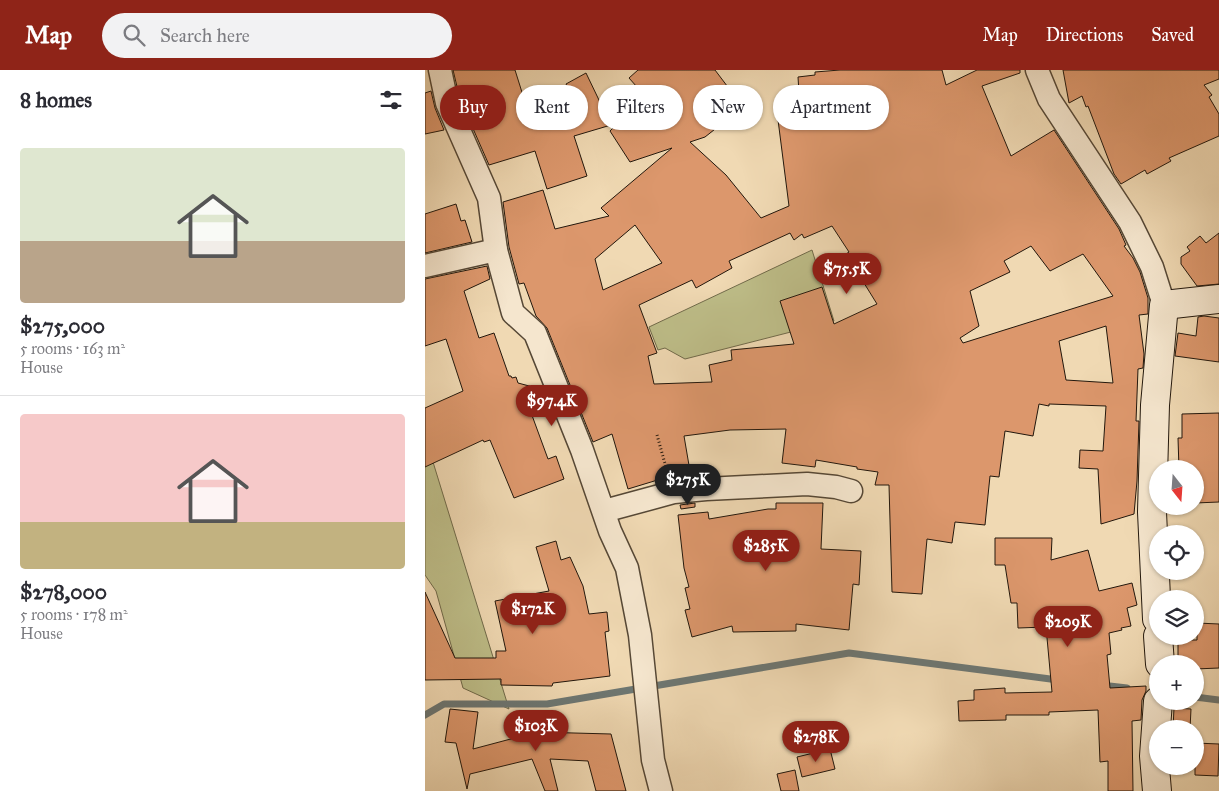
<!DOCTYPE html>
<html lang="en">
<head>
<meta charset="utf-8">
<style>
  :root { --surface:#fff; --page:#f2f2f3; --text:#2b2b33; --muted:#7c7c81; --line:#e1e1e2; --accent:#8f2418 }
  body { margin:0; font-family:"IM FELL Great Primer",serif; background:var(--page); color:var(--text); height:100vh; display:flex; flex-direction:column; font-size:19px; white-space:nowrap }
  * { box-sizing:border-box; margin:0 }
  p { font-size:16px; color:var(--muted) }
  .icon { flex:none; width:28px; height:28px; fill:none; stroke:currentColor; stroke-width:2; stroke-linecap:round; stroke-linejoin:round }
  .map { position:relative; flex:1; overflow:hidden }
  .side { display:flex; flex-direction:column; background:var(--surface); width:425px }
  .side>* { flex:none }
  .guide { position:absolute; left:15px; top:15px; width:475px; height:45px; display:flex; gap:10px }
  .needle { width:32px; rotate:163deg }
  .controls { position:absolute; left:724px; top:390px; display:grid; gap:10px }
  .controls a { display:grid; place-items:center; width:55px; height:55px; border-radius:50%; background:var(--surface); box-shadow:0 1px 4px #0004; font-size:25px }
  .price { position:absolute; translate:-50% -42px; padding:0 11px; border-radius:18px; background:var(--accent); color:#fff; font-size:16px; line-height:32px; filter:drop-shadow(0 1px 2px #0008) }
  .price::after { content:''; position:absolute; left:50%; top:30px; width:15px; height:11px; margin-left:-8px; background:inherit; clip-path:polygon(0 0,100% 0,50% 100%) }
  .price.current { background:#222; color:#fff }
  ul { padding:0; list-style:none }
  li { display:grid; align-content:center; gap:10px; height:265px; padding:0 20px }
  li+li { border-top:1px solid var(--line) }
  li span { display:grid; place-items:center; height:155px; border-radius:5px; color:#555 }
  li>.icon { margin-inline-start:auto }
  span .icon { width:90px; height:90px; fill:#fffc; stroke-width:1 }
  li b { font-size:21px }
  h2 { display:flex; justify-content:space-between; align-items:center; height:60px; padding:0 20px; font-size:21px }
  .pill { padding:0 18px; border-radius:22px; background:var(--surface); box-shadow:0 1px 4px #0004; font-size:18px; line-height:45px }
  .pill.current { background:var(--accent); color:#fff }
  header { display:flex; align-items:center; gap:30px; box-sizing:border-box; height:70px; padding:0 25px; background:var(--accent); color:#fff }
  header strong { font-size:24px }
  nav { display:flex; gap:28px; margin-inline-start:auto; font-size:18px }
  .search { width:350px; height:45px; background:var(--page); display:flex; align-items:center; gap:12px; box-sizing:border-box; padding:0 18px; border-radius:28px; color:var(--muted); font-size:19px }
  main { display:flex; flex:1; min-height:0 }
  .map>svg:first-child { display:block }
</style>
</head>
<body>
<header>
<strong>Map</strong>
<div class="search"><svg class="icon" aria-label="search" viewBox="0 0 24 24"><circle cx="10" cy="10" r="6"/><path d="M15 15l6 6"/></svg>Search here</div>
<nav><a>Map</a><a>Directions</a><a>Saved</a></nav>
</header>
<main>
<section class="side">
<h2>8 homes<svg class="icon" aria-label="filters" viewBox="0 0 24 24"><path d="M4 7h16M4 17h16"/><circle cx="9" cy="7" r="2"/><circle cx="15" cy="17" r="2"/></svg></h2>
<ul>
<li><span style="background:linear-gradient(#dfe7d0 60%,#b9a48a 0)"><svg class="icon" aria-label="home" viewBox="0 0 24 24"><path d="M3 11l9-7 9 7M6 9v11h12V9"/></svg></span><div><b>$275,000</b><p>5 rooms · 163 m²</p><p>House</p></div></li>
<li><span style="background:linear-gradient(#f6c9c9 70%,#c2b280 0)"><svg class="icon" aria-label="home" viewBox="0 0 24 24"><path d="M3 11l9-7 9 7M6 9v11h12V9"/></svg></span><div><b>$278,000</b><p>5 rooms · 178 m²</p><p>House</p></div></li>
</ul>
</section>
<div class="map">
<svg width="794" height="721" viewBox="0 0 794 721">
  <rect width="100%" height="100%" fill="#f0d9b3"/>
  <filter id="stains"><feTurbulence type="fractalNoise" baseFrequency=".004" numOctaves="4"/><feColorMatrix values="0 0 0 0 .2 0 0 0 0 .09 0 0 0 0 .02 0 0 0 .5 -.17"/></filter>
  <radialGradient id="worn" r=".72"><stop offset=".6" stop-color="#630" stop-opacity="0"/><stop offset="1" stop-color="#630" stop-opacity=".3"/></radialGradient>
  <g fill="#bebe89" stroke="#706a4a">
    <path d="M387,180L409,251L260,289L240,278L233,280L224,257Z"/>
    <path d="M0,366L84,639L38,618L11,521L0,505Z"/>
  </g>
  <g fill="none" stroke-linecap="round" stroke-linejoin="round">
    <g stroke="#6d7773" stroke-width="7">
      <path d="M676,615L702,618"/>
      <path d="M770,627L794,630"/>
      <path d="M0,645L19,634H122L424,583L633,610"/>
    </g>
  </g>
  <g fill="#dc976c" stroke="#22170c" fill-rule="evenodd">
    <path d="M28,0H90L101,35L144,20L141,14L161,3L186,55L149,66L162,106L122,119L110,81L64,95L35,29Z"/>
    <path d="M213,0H290L318,37L280,67L265,72L301,105L336,148L364,136L352,42L365,41V23H374L373,7L390,5V2L415,0H517L521,15L552,0H595V3L557,16L586,86L629,60L694,159L701,175L699,176L708,188L715,202L723,228V244L714,245L719,284L718,298L713,299L711,351H714L712,411L709,444L676,454L673,399L654,398L655,380L678,381L681,336L624,334V336L614,334L608,366L580,361L574,407L565,406L560,455L530,452L527,473L502,469L497,524L467,522L464,415H450L453,402L432,399V397L391,390L390,397L357,393L361,359L305,360L259,366L266,407L250,409L249,405L203,419L187,364L168,372L122,258L111,246L99,213L94,214L84,177L78,132L118,120L130,159L184,146L176,138L247,78L205,92L185,61L220,26L204,8ZM210,155L237,193L178,220L170,189ZM407,156L424,182L421,184L452,234L409,254L397,217L355,231L369,274L306,280L307,290L284,295L287,312L229,314L223,286L232,283L214,235L267,210L271,218L307,198L304,191L365,163L369,170L377,164L379,168ZM606,176L625,201L658,184L688,226L538,273L535,268L554,256L545,221L585,202L579,191ZM681,256L688,313L641,310L634,271Z"/>
    <path d="M638,0H794V9L779,15L787,25L784,27L794,44V66L744,88L746,91L722,104L720,100L696,114L689,104L663,36L661,37L657,26L644,33Z"/>
    <path d="M6,21L10,38L19,60L0,64V23Z"/>
    <path d="M31,134L36,151L40,150L47,172L0,183V144Z"/>
    <path d="M794,163V214L772,216L756,194V187L765,181L762,177L775,166L781,173Z"/>
    <path d="M62,196L65,209L39,221L54,268L69,263L84,306H86L87,308L91,307L93,313L108,317L101,329L123,389L131,386L139,409L89,428L65,370L59,372L58,370L0,397V338L38,321L21,269L0,276V209Z"/>
    <path d="M779,246L794,248V292L750,286L753,263L771,266L773,247Z"/>
    <path d="M794,343V432L770,433V399H754L753,368H757V344Z"/>
    <path d="M270,433V437L256,439L255,435Z"/>
    <path d="M351,433H398L396,479L436,481L434,515L428,514L424,560L371,554V561L308,562L307,556L267,567L260,540L265,539L260,518L264,517L259,498L253,445L283,442L284,449L343,439H351Z"/>
    <path d="M570,468H627L626,490L663,480L674,521L707,513L712,535L702,538L706,556L696,558L697,560L684,563L686,584L682,585L685,618L721,616V621L717,630L716,650L707,651L708,721H683V691L675,692L673,640L624,642V645H581V650L534,651L533,631L549,630V620L580,618V623L627,622L621,557L593,558L592,533H586L580,495H570Z"/>
    <path d="M131,471L136,490L145,487L158,516L164,544L182,542L184,561L180,562L185,606L128,613L127,616L76,615V609L0,610V522L30,588H71V581H81L70,531L124,521L111,477Z"/>
    <path d="M772,553L794,554V598L770,599V594H753V570H772Z"/>
    <path d="M749,638L766,639L765,659H748Z"/>
    <path d="M25,639L53,642L48,679L112,662L186,664L201,721H171L163,691L125,689L133,721H120L107,689L45,704L42,719L31,673L20,672Z"/>
    <path d="M770,673L794,674L793,706L770,705Z"/>
    <path d="M405,679L410,699L377,707L372,687Z"/>
    <path d="M370,700L374,721H356L352,704Z"/>
  </g>
  <g fill="none" stroke-linecap="round" stroke-linejoin="round">
    <defs>
      <g id="street">
        <path d="M15,0L22,33L64,128L71,180L88,243L110,263L157,380L185,461L202,498L215,565L228,690L236,721"/>
        <path d="M612,0L624,29L705,152L727,197L739,235"/>
        <path d="M0,196L71,180"/>
        <path d="M179,441L249,422L281,419L382,414L411,417L426,421"/>
      </g>
      <g id="secondary">
        <path d="M732,549L727,442L730,335L739,235L794,229"/>
        <path d="M733,566L735,594"/>
        <path d="M732,721L729,686L733,631"/>
      </g>
    </defs>
    <use href="#street" stroke="#564836" stroke-width="25"/>
    <use href="#secondary" stroke="#22170c" stroke-width="30"/>
    <path stroke="#22170c" stroke-width="3" stroke-dasharray="1 2.5" stroke-linecap="butt" d="M232,365L242,401"/>
    <use href="#street" stroke="#f5e6ce" stroke-width="22"/>
    <use href="#secondary" stroke="#f5e6ce" stroke-width="28"/>
  </g>
  <rect width="100%" height="100%" filter="url(#stains)"/>
  <rect width="100%" height="100%" fill="url(#worn)"/>
</svg>
<div class="controls">
<a><svg class="needle" viewBox="-14 -14 28 28"><path d="M0-13l5 13h-10z" fill="#e53935"/><path d="M0 13l5-13h-10z" fill="#7c7c81"/></svg></a>
<a><svg class="icon" aria-label="locate" viewBox="0 0 24 24"><circle cx="12" cy="12" r="6"/><path d="M12 2v4M12 18v4M2 12h4M18 12h4"/></svg></a>
<a><svg class="icon" aria-label="layers" viewBox="0 0 24 24"><path d="M12 4l9 5-9 5-9-5zM3 14l9 5 9-5"/></svg></a>
<a>+</a>
<a>−</a>
</div>
<b class="price" style="left:422px;top:225px">$75.5K</b>
<b class="price" style="left:127px;top:357px">$97.4K</b>
<b class="price current" style="left:263px;top:436px">$275K</b>
<b class="price" style="left:341px;top:502px">$285K</b>
<b class="price" style="left:108px;top:565px">$172K</b>
<b class="price" style="left:643px;top:578px">$209K</b>
<b class="price" style="left:111px;top:682px">$103K</b>
<b class="price" style="left:391px;top:693px">$278K</b>
<div class="guide">
<a class="pill current">Buy</a>
<a class="pill">Rent</a>
<a class="pill">Filters</a>
<a class="pill">New</a>
<a class="pill">Apartment</a>
</div>
</div>
</main>
</body>
</html>
